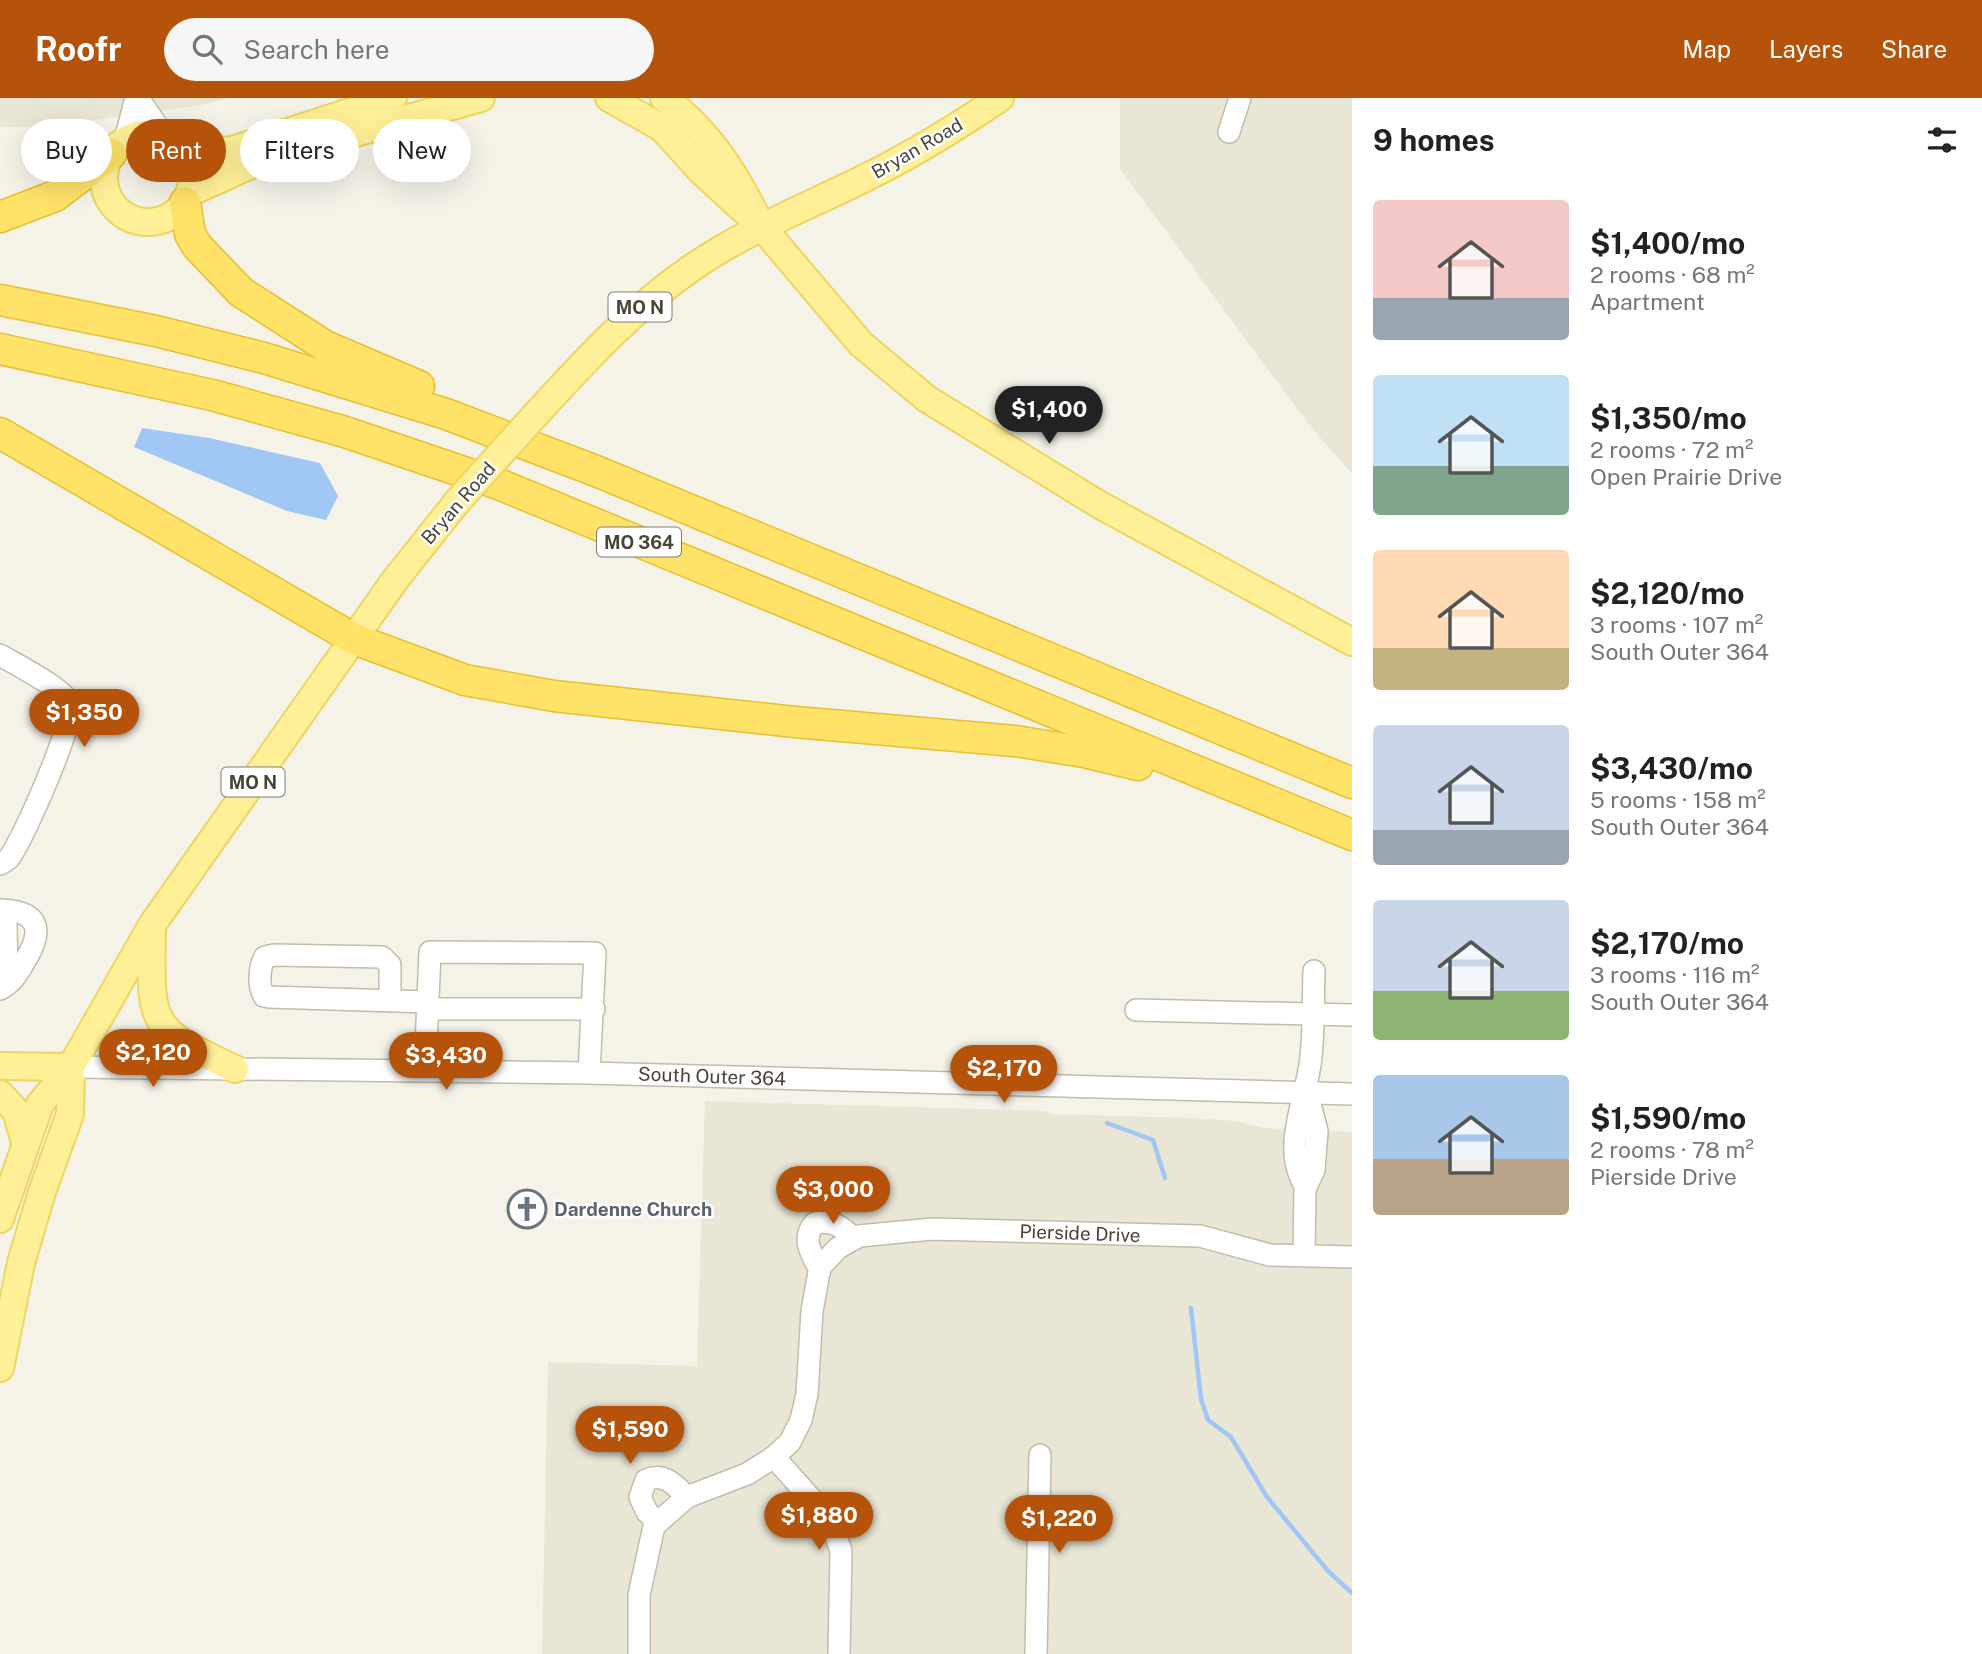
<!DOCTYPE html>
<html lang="en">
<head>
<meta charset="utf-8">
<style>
  :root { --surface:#fff; --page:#f6f6f6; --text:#222; --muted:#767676; --accent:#b45309 }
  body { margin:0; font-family:"Public Sans",sans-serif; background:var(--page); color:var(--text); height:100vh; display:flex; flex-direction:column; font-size:26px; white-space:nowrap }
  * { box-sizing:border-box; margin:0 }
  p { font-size:23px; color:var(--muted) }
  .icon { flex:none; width:38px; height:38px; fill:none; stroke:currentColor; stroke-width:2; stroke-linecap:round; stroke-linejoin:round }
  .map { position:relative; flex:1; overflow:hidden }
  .drawer { display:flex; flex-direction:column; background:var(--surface); width:630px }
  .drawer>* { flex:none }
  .top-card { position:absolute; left:21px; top:21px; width:665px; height:63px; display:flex; gap:14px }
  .price { position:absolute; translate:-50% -60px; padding:0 16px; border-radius:24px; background:var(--accent); color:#fff; font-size:23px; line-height:46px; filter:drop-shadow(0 2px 4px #0008) }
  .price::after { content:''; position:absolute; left:50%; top:42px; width:21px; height:16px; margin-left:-10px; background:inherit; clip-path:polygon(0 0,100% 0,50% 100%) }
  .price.selected { background:#222; color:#fff }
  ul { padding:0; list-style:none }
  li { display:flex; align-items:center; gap:21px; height:175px; padding:0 21px }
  li span { display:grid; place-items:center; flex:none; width:196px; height:140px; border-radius:7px; color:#555 }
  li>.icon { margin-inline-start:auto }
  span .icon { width:84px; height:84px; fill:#fffc; stroke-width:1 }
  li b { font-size:30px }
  h2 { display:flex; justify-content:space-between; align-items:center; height:84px; padding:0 21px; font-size:30px }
  .pill { padding:0 24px; border-radius:32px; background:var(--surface); box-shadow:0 7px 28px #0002; font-size:24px; line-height:63px }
  .pill.selected { background:var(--accent); color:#fff }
  header { display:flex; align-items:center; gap:42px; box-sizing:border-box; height:98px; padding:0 35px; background:var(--accent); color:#fff }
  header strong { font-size:33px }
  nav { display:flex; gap:38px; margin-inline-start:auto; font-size:24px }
  .search { width:490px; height:63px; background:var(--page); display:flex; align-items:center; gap:18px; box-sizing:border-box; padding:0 24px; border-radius:38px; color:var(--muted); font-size:26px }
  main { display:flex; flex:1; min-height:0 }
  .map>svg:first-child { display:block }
</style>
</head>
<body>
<header>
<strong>Roofr</strong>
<div class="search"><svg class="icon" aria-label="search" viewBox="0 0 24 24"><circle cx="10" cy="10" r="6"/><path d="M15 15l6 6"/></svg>Search here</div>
<nav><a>Map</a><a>Layers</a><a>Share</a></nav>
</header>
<main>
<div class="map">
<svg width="1352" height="1556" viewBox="0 0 1352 1556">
  <rect width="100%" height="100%" fill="#f5f3e8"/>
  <g fill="#e9e6d6">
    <path d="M0,0H228L202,7L45,29H0Z"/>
    <path d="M1120,0H1352V376L1309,327L1120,71Z"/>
    <path d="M705,1003L1049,1013L1050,1016L1192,1020L1236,1023L1263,1030L1352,1034V1556H542L548,1264L697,1268Z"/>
  </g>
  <path fill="#a1c7f5" d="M142,330L209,340L320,365L338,398L326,422L287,413L134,349Z"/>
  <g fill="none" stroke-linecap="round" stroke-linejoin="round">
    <g stroke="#a1c7f5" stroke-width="4.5">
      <path d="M1107,1025L1153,1042L1165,1080"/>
      <path d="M1191,1210L1201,1301L1208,1322L1231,1339L1267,1399L1328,1473L1352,1495"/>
    </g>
    <defs>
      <g id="minor">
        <path d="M138,0L165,39"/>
        <path d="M1229,34L1240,0"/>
        <path d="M125,42L136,0"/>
        <path d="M0,557C15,566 65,591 70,606C76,622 22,744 9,760C8,761 2,765 0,766"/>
        <path d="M0,812C43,813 43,835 23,866C17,876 11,886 0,891"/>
        <path d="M0,821L6,825L7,876L11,883"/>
        <path d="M390,903V867L382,859L274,857L265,859C259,869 258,888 264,898L269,899L428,904"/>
        <path d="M428,911H594"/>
        <path d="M1136,912L1352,917"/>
        <path d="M71,969L589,975L1352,996"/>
        <path d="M425,972L430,854L595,855L589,975"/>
        <path d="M1306,1089C1280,1050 1307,1002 1311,959C1314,931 1313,901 1314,873"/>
        <path d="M1304,1157L1305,1091L1314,1072L1317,1033L1307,994"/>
        <path d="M820,1172C811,1156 801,1140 815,1125C832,1122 842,1128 854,1141"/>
        <path d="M774,1359L830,1422L841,1453L839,1556"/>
        <path d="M658,1424L647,1414L640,1399L646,1382C664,1374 675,1387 687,1399"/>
        <path d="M639,1556V1497L654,1428L687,1399L747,1376L774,1359L790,1344L801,1322L807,1296L812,1213L820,1169L838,1150L859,1138L932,1131L1200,1138L1270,1157L1352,1159"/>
        <path d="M1036,1556L1040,1357"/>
      </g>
      <g id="major">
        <path d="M609,0L662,30L701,73L762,129L861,246L927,301L1100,407L1352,544"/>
        <path d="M664,0C706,31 732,70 755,116"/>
        <circle cx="148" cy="80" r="44"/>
        <path d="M176,46L203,54L232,52L393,0"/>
        <path d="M189,95L269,59L481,0"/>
        <path d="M538,314C587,261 633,210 693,169C747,132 809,108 867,79C914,56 957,29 1000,0"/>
        <path d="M152,829C151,926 145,929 235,971"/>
        <path d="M0,968L71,969"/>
        <path d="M0,996L16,1013L25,1044"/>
        <path d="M0,1121L40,1006L71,969L152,827L395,482L457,404"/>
        <path d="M0,1270L21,1165L42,1094L70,1016L71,969"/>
      </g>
      <g id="highway">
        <path d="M185,104L190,136L197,148L241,194L325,248L419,288"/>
        <path d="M0,119L55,98L111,56"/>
        <path d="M0,202L156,233L264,260L446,316L596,373L1352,685"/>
        <path d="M0,251L212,297L342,333L496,385L1352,737"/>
        <path d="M0,335L354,541L465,582L554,598L795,624L1015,643L1084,654L1138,667"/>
      </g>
    </defs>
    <use href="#minor" stroke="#c1bdaa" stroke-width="24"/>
    <use href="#major" stroke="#ecd660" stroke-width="30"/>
    <use href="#highway" stroke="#e8bf30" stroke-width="33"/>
    <path stroke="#c4bb9a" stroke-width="2.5" stroke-dasharray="3.5 3.5" stroke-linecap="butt" d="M116,944L120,949L143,933"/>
    <use href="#minor" stroke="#fff" stroke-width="21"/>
    <use href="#major" stroke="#fff097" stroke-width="26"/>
    <use href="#highway" stroke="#ffe369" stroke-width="30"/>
    <defs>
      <path id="major-bridge" d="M457,404L538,314"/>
    </defs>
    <use href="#major-bridge" stroke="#ecd660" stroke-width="30" stroke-linecap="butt"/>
    <use href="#major-bridge" stroke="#fff097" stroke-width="26"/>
  </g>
  <defs>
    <symbol id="church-ring" viewBox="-11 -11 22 22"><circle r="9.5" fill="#fff" stroke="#6b7280" stroke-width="1.5"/><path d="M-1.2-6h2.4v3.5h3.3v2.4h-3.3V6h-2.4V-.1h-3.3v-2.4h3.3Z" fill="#6b7280"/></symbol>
  </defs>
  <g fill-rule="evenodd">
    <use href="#church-ring" x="505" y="1089" width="44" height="44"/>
  </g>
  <g text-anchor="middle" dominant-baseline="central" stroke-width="5" stroke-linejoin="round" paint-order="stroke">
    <g fill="#fff" stroke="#807c72" stroke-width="2">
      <rect x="608.5" y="194.5" width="63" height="29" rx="5"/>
      <rect x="597" y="429.5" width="84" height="29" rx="5"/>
      <rect x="221.5" y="669.5" width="63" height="29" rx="5"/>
    </g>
    <g font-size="18" font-weight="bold" fill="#494436">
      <text x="640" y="209">MO N</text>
      <text x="639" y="444">MO 364</text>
      <text x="253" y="684">MO N</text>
    </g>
    <g font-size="19" fill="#494436" stroke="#fff">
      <text transform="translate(917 50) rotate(-30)">Bryan Road</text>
      <text transform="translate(458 405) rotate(-49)">Bryan Road</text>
      <text transform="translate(712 978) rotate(2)">South Outer 364</text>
      <text transform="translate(1080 1135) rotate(2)">Pierside Drive</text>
    </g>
    <g font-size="19" font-weight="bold" fill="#5b616d" stroke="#fff" text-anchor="start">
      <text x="554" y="1111">Dardenne Church</text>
    </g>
  </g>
</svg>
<b class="price selected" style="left:1049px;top:348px">$1,400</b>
<b class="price" style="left:84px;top:651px">$1,350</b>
<b class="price" style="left:153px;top:991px">$2,120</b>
<b class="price" style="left:446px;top:994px">$3,430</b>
<b class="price" style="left:1004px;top:1007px">$2,170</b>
<b class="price" style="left:833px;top:1128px">$3,000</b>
<b class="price" style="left:630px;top:1368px">$1,590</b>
<b class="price" style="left:819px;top:1454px">$1,880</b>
<b class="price" style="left:1059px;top:1457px">$1,220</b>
<div class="top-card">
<a class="pill">Buy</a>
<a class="pill selected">Rent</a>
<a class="pill">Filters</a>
<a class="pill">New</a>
</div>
</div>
<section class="drawer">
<h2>9 homes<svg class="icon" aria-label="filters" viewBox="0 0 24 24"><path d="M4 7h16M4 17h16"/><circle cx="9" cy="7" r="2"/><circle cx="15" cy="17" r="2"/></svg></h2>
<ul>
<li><span style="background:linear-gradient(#f6c9c9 70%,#9aa5b1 0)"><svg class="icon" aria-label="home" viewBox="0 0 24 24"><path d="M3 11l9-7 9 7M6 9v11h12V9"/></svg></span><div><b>$1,400/mo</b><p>2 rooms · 68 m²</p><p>Apartment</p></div></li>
<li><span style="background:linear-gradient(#bfe0f5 65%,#7fa58c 0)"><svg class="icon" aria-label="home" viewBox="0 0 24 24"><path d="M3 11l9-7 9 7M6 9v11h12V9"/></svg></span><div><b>$1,350/mo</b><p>2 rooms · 72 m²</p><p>Open Prairie Drive</p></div></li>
<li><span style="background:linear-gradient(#ffd9b3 70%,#c2b280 0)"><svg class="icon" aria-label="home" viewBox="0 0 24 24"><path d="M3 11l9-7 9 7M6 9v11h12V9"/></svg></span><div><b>$2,120/mo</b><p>3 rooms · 107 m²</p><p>South Outer 364</p></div></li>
<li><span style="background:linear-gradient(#c9d6e8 75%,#9aa5b1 0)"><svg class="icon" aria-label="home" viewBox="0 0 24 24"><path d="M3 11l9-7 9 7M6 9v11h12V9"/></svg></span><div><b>$3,430/mo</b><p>5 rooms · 158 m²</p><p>South Outer 364</p></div></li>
<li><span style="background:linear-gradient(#c9d6e8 65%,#8fb573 0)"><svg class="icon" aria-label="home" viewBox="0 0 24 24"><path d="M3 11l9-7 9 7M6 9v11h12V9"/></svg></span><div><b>$2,170/mo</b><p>3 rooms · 116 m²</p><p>South Outer 364</p></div></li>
<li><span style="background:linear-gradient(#a9c7e8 60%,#b9a48a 0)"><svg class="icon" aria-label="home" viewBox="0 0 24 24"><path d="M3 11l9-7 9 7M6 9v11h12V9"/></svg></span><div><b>$1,590/mo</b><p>2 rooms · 78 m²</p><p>Pierside Drive</p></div></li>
</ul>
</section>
</main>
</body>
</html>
